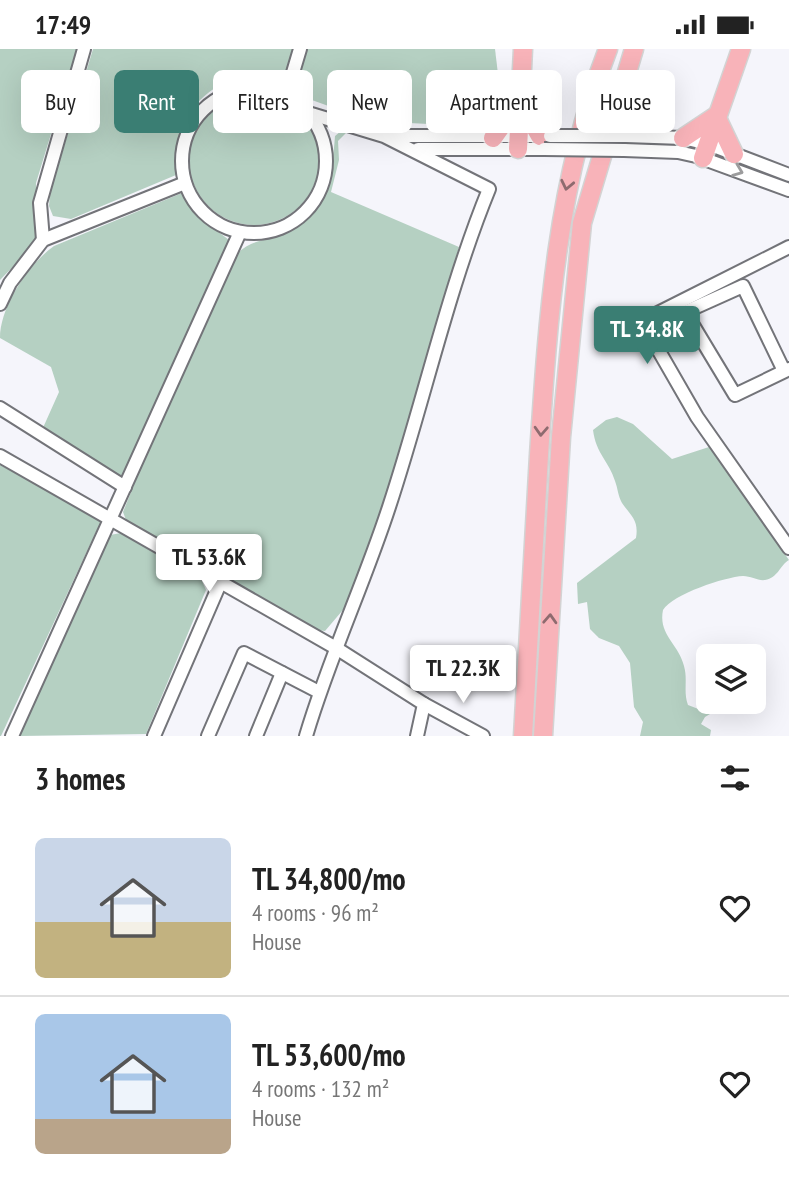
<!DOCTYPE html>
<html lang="en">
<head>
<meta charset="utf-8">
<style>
  :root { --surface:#fff; --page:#f6f6f6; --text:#222; --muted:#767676; --line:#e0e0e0; --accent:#3a7e73 }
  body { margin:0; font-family:"PT Sans Narrow",sans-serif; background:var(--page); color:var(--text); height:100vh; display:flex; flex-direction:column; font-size:26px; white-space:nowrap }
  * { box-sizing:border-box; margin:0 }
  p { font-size:23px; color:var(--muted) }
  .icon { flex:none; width:38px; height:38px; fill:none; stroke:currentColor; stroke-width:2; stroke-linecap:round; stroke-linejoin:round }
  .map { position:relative; height:687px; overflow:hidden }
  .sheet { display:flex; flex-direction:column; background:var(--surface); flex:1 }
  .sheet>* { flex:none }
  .hud { position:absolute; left:21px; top:21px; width:747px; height:63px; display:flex; gap:14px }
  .fabs { position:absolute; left:696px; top:595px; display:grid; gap:14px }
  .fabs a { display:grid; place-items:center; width:70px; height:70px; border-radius:10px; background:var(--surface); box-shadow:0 7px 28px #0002; font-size:35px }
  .price { position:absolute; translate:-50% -60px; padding:0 16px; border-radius:7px; background:#fff; color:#222; font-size:23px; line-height:46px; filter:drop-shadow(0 2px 4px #0008) }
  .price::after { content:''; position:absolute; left:50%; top:42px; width:21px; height:16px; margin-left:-10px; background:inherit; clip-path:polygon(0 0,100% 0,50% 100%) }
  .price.current { background:var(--accent); color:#fff }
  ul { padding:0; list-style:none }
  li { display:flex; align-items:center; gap:21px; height:175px; padding:0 35px }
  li+li { border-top:2px solid var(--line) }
  li span { display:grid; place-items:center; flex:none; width:196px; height:140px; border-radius:10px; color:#555 }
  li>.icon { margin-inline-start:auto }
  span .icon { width:84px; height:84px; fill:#fffc; stroke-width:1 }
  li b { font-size:30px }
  h2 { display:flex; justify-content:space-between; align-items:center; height:84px; padding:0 35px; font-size:30px }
  .pill { padding:0 24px; border-radius:10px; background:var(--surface); box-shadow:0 7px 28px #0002; font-size:24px; line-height:63px }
  .pill.current { background:var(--accent); color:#fff }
  .status { display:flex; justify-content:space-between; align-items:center; height:49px; padding:0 35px; background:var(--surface); direction:ltr }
  .status svg { height:19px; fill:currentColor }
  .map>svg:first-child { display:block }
</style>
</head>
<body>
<div class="status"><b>17:49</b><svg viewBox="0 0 49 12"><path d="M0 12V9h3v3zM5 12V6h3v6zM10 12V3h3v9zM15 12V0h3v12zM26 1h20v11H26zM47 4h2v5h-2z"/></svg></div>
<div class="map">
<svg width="789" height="687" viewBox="0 0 789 687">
  <rect width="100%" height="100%" fill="#f5f5fb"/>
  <g fill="#b5d0c2">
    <path d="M0,0H77L36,134V194L0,231Z"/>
    <path d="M93,0H294L282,37C274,34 264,30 256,30C203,25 170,79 176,126L71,170L53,167L49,157L50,144Z"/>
    <path d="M303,0H495L503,67L487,78L370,72L298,46L294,39Z"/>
    <circle cx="254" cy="111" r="65"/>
    <path d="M341,82L346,84L338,92L339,111L331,143L459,198L385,455L348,555L325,582L317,581L126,471L123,463L156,381L236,206C249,192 258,194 274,187C320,169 332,133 335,87Z"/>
    <path d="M182,144L200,169L229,191L121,431L42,381L59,343L51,318L0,289C0,257 29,215 54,197Z"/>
    <path d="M617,368L633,375L672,410L709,398L789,511C780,516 778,529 765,531C758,532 751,527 743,527C725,528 673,545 663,561C658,586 679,595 684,617C688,631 683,643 688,656L701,661L730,653L705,668L701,675L711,681L710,687H640L643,673L634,658L630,614L619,597L599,589L590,580L587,553L578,555L577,534L636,489C639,471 631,467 622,454C618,447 618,440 615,432C609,412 596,405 593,381L606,371Z"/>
    <path d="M0,416L102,470L1,687H0Z"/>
    <path d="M121,484L202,532L206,541L146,685L20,687L107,492L110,486Z"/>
  </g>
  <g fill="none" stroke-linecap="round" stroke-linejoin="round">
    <defs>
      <g id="minor">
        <circle cx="254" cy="112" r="72"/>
        <path d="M286,47L300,0"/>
        <path d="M390,87H546"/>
        <path d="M626,87L683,89L708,95L789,126"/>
        <path d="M418,100H544"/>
        <path d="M624,101L678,103L696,107L789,141"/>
        <path d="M43,191L40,154L84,0"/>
        <path d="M789,198L648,269L644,276L697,368L789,499"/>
        <path d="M0,255L10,234L43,191L185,134"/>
        <path d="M784,322L743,237L685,263L735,346L789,320"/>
        <path d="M0,359L125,438"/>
        <path d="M0,407L336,599L424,655L417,687"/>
        <path d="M424,655L483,687"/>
        <path d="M12,687L240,183"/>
        <path d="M154,687L221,532"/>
        <path d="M208,687L244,604L319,643"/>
        <path d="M256,687L282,624"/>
        <path d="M306,687C329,609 364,535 389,458C424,352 447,243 489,140L384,87L308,64"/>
      </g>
      <g id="highway">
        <path d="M521,54L540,87"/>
        <path d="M493,89L518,54"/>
        <path d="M683,89L716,67L734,105"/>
        <path d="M518,100L523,0"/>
        <path d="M703,109L741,0"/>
        <path d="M523,687C528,593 534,500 539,406C548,267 557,131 608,0"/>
        <path d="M543,687L561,388L582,174L634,0"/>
      </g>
    </defs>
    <use href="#minor" stroke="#737479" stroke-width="16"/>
    <use href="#highway" stroke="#d3d3d3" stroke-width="21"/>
    <use href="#minor" stroke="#fff" stroke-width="12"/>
    <use href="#highway" stroke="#f8b3b9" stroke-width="18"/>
    <defs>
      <g id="minor-bridge">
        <path d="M550,87H626"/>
        <path d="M544,100L624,101"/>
      </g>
    </defs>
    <use href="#minor-bridge" stroke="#737479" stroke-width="16" stroke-linecap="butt"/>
    <use href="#minor-bridge" stroke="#fff" stroke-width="12"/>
  </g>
  <defs><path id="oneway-chevron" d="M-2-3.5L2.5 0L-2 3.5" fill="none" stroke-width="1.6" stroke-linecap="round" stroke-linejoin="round" transform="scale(1.75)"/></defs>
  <use stroke="#9c9c9d" href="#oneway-chevron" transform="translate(738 122) rotate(21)"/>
  <g stroke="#8e6b6f">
    <use href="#oneway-chevron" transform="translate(567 136) rotate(102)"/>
    <use href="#oneway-chevron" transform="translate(541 382) rotate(93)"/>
    <use href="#oneway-chevron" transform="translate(550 570) rotate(-87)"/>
  </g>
</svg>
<div class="fabs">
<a><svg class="icon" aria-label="layers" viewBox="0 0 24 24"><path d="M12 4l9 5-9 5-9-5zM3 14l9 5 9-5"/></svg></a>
</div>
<b class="price current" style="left:647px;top:317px">TL 34.8K</b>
<b class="price" style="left:209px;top:545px">TL 53.6K</b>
<b class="price" style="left:463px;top:656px">TL 22.3K</b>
<div class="hud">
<a class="pill">Buy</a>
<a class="pill current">Rent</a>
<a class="pill">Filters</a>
<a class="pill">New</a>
<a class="pill">Apartment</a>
<a class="pill">House</a>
</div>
</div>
<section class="sheet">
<h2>3 homes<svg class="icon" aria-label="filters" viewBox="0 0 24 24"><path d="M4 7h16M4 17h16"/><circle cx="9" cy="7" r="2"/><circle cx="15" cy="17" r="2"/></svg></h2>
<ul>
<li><span style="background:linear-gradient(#c9d6e8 60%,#c2b280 0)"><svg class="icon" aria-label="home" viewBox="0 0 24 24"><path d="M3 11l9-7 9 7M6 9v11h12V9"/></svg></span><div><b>TL 34,800/mo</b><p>4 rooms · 96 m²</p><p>House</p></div><svg class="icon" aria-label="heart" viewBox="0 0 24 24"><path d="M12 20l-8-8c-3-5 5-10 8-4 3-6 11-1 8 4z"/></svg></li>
<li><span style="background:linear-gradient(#a9c7e8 75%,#b9a48a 0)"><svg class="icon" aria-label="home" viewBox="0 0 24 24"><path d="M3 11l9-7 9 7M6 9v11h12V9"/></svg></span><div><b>TL 53,600/mo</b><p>4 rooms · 132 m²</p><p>House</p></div><svg class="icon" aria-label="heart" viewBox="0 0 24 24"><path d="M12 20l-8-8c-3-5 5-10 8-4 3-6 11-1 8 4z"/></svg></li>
</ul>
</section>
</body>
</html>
